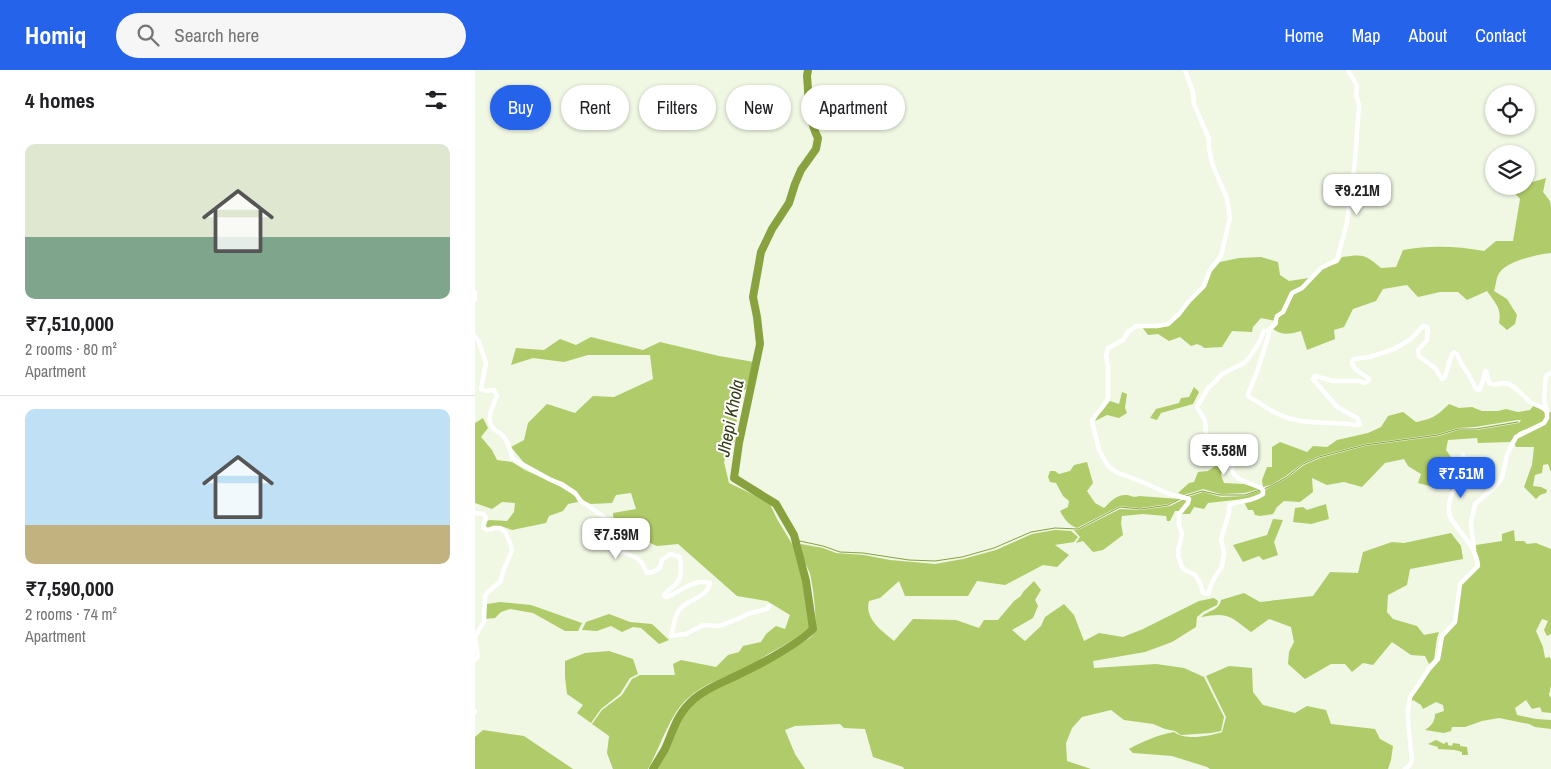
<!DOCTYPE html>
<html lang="en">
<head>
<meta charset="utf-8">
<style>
  :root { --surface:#fff; --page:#f6f6f6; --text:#202124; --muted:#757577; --line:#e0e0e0; --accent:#2563eb }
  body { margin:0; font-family:"Archivo Narrow",sans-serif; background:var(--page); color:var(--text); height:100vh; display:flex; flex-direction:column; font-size:19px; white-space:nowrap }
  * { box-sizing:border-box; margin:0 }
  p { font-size:16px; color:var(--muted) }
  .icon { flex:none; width:28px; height:28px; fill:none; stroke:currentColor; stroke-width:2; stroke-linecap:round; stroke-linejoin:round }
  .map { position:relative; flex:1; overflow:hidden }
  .side { display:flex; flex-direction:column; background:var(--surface); width:475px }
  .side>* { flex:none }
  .top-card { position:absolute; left:15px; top:15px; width:475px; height:45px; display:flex; gap:10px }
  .buttons { position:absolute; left:1010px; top:15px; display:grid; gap:10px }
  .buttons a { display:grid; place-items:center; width:50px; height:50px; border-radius:50%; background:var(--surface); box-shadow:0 1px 4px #0004; font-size:25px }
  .price { position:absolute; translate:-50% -42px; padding:0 11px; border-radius:10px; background:#fff; color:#222; font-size:16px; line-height:32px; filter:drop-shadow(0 1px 2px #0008) }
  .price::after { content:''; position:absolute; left:50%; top:30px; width:15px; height:11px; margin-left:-8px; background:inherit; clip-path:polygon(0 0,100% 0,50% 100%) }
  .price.current { background:var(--accent); color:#fff }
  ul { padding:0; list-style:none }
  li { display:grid; align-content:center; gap:10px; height:265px; padding:0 25px }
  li+li { border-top:1px solid var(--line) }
  li span { display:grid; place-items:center; height:155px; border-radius:10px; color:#555 }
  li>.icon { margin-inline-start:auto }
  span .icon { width:90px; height:90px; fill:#fffc; stroke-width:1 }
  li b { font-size:21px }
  h2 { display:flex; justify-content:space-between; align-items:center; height:60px; padding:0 25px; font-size:21px }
  .pill { padding:0 18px; border-radius:22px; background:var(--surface); box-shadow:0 1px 4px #0004; font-size:18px; line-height:45px }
  .pill.current { background:var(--accent); color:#fff }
  header { display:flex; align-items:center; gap:30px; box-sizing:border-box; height:70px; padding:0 25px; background:var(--accent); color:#fff }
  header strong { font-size:24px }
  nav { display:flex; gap:28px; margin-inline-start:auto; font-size:18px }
  .search { width:350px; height:45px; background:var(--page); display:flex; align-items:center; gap:12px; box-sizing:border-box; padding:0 18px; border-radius:28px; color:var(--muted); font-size:19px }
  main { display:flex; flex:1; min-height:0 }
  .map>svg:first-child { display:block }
</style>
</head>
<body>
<header>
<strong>Homiq</strong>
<div class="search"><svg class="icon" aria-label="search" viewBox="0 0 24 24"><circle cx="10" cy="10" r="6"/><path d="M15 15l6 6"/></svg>Search here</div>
<nav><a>Home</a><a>Map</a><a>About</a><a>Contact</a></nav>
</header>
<main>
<section class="side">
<h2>4 homes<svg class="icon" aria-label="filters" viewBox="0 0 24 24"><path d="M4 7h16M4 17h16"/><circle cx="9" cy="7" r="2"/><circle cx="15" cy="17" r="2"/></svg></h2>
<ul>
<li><span style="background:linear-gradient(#dfe7d0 60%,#7fa58c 0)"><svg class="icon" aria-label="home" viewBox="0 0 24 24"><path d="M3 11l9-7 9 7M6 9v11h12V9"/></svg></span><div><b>₹7,510,000</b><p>2 rooms · 80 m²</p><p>Apartment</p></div></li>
<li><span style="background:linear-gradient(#bfe0f5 75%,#c2b280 0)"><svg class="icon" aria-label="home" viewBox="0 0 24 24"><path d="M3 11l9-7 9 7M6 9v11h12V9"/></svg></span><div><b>₹7,590,000</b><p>2 rooms · 74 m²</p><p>Apartment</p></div></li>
</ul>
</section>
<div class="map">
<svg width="1076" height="699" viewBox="0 0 1076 699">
  <rect width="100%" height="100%" fill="#f0f7e3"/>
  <g fill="#b0cb69">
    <path d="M1071,108L1068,122L1075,131L1076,137V183C1063,184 1033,191 1025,202C1021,206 1021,216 1019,221L1032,229L1042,245L1040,254L1032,260L1024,253C1027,238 1020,233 1012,221L992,230L983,222H965L943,227L932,215L908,219L901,231L878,239L869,257L859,260L860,269L832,280L826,261C815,264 808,266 798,259L803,254V247L818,224L849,198L863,193L867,187C888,184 890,184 906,198L921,197L928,180C955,175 982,176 1009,181L1021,171H1038L1045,129L1033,116H1051V112L1054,113Z"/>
    <path d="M786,187L803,192L805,205L814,211L834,208L827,217L815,223L808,241L800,251L786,248L778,257L777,262L757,261L747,277L729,278L727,276L722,274L716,276L705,267L694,271L683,264L673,265L667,257L688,256L723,224L737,201L745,192L764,188Z"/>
    <path d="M116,267L168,280L185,272L244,286L279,292L271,319L264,323L260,371L253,378L249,392L254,413L294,432L302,449L322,482L330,513L331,536L335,557C322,568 308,576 293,584C284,590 276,596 267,600C246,609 230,613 212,629C195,644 185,678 173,699H138L132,683L134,666L117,654L127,640L147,625L157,609L165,605H200L198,594L206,590L241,597L253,585L264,582L268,576L286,572L291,564L301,556L310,559L315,545L292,531L262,526L203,474L182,476L159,466L150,465L139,455L138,443L161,439L156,423L141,425L137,433L116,434L107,430L101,421L88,412L74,407L50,394L36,377L49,370L53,353L72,334L100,343L118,326L139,327L178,309L175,285H113L89,292L58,288L36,295L41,278L69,280L85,269L101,275Z"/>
    <path d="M719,317L724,322L718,334L686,343L682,350L675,348L681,339L704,333L706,328L714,327Z"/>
    <path d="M647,322L652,324L650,338L652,343L644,348L632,345L620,351L623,345L635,331L644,334Z"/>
    <path d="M974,334L984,338L997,337L1007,341H1023L1031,339L1043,342L1055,340L1059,335L1067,338L1071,345L1068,352L1044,362L1035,372L1003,373L1002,368L973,370L971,380L976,387L987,389L994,399L995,404C991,410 982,414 976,420L962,412L958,417L943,413L946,404L933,396L929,389L910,393L887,417L869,412L852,415L837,408L838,422L825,432L809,431L802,437L798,444L785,446L780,445L778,440H773L769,432L778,431L790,420L812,408L829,395L845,388L890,376L964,366L983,360H1002L1044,353L1046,350H1043L1000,357L983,358L963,364L890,374L844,386L828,393L811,406L796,415L788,417L787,410L792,397H797V377L805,372L832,382L838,376L852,377L862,370L893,363L906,357L913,346L928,342L941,352C957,349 962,346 974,334Z"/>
    <path d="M1074,342H1076V402L1073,394L1068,395L1067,403L1060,405L1058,416L1066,417L1072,420L1071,423L1065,425L1061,429L1049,417L1057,395L1059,377H1041L1038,372L1042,367L1070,354Z"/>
    <path d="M8,348L13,358L6,367L17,380L22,390L37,392L50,400L89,418L101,427L103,432L93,434L88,441L74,446L71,453L37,460L26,456L12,458L10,453L14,450L32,451L39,442L40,433L27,432L17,439L0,433V353Z"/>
    <path d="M612,392L618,413L612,421L620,433L629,438C636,431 642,424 652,425C657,426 659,428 664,426L704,429L693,434L665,438L645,436L602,458C594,455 589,449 585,441L593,437L594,431L588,426L581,413L575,412L573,407L575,401H580L584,404L595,401L599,395Z"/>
    <path d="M745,393L747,397L746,405L749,413L769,414L785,419L770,423L746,424L728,419L709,425L703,423L714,413L719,412L723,402L733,401Z"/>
    <path d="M787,420V424L777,428L733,433L729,439L719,437L715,444H707L715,434L713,427L728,422L746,427L770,426Z"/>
    <path d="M709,429L713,430L705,441H700L695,451H692L691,446L668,444L647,446L646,453L648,465L628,480L618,482L608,471L601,473L605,467L599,460H603L645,439L666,440L695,436Z"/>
    <path d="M851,434L854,449L836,454L818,452L820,438L828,437L832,440Z"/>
    <path d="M798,449L808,450L799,472L803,485L788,490L784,486L768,492L758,475L792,465Z"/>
    <path d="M580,460L596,461L603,467L599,472L580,475L594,485L582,497L568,495L530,515L502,511L493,526H430L424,511L405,528L394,531C389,549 407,561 419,571L438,549L481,550L504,558L509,550H523L539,531L546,526L548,522L559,511L566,520L560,530L563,536L558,548L537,560L550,571L566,556L570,547L589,534L599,545L609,571L624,563L648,567L668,559L724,531L739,528L743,531L742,535L728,542L722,547L721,557L697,572L670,582L618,591L619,598L681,594L709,598L729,607L749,647L746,661L736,663L706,665L700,661L690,659L678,654L649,650L636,640L607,647L597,658L591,673L592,691L616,699H429L428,697L398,687L390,659L369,658L365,654L320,656L310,660L320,684L330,699H182L192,682L207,645L222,631L238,618L273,603L330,571C333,569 337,567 339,563C343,554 338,515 335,504C332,494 324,485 326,474L348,478L361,483L389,485L415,490L460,494L488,489L521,480L557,464Z"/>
    <path d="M1039,460L1040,471H1049L1052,474L1061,473L1076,479V564L1072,566L1069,560L1073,551L1067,549L1061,561L1068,577L1070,588L1075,587L1076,590V616L1074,625L1076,628V643L1067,642L1065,637L1057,639L1051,630L1040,638L1042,645L1061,649L1076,650V659L1060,657L1054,654L1024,648L1007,651L990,657H977L976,661L969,663L950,660C956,656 960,652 960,644L969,641L968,635L961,632L948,639L946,635L938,630L934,633L937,627L947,614L955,599L960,595L968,566L981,552L986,514L1001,500V475L1027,471V464Z"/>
    <path d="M976,463L986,476L988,489L935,499L932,515L913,525L912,542L918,549L942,556L949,565L964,562L962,568L959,589L954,594L950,586L936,585L917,572L898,595L888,593L877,602L870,594H856L830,609L813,594L814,582L819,572L816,557L794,549L776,562C755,546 753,542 726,547C732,541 745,540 746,530L769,523L785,532L838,526L855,502L883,503L888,482L917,472L929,473Z"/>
    <path d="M25,532L56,535L107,553L103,561H90L58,543L35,539L26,542L20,548L9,549L12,534Z"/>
    <path d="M134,544L155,552L177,554L194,570L184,574L166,558L158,557L147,562L136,556L122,561L107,560L111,552Z"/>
    <path d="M134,581L158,589L163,604L155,608L145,624L126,639L116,653L102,643L108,635L92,624L90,607V591L110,583Z"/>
    <path d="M754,596L777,598L778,622L788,635L820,643L832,636L851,640L856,654L900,659L905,669L918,676L916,690L913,699H735L732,697L697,686L658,683L654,679C668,671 683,665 699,662C711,671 734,666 747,662L751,647L731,606Z"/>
    <path d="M8,660L49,666L98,699H0V667Z"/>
    <path d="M961,670L969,674L971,672L973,673V675L977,676L978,673L985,674V676L992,677L993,685H987V682L980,680L963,679V677L953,674Z"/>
  </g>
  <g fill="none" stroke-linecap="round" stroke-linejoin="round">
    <g stroke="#88a240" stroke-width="1">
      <path d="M789,419L796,416L812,407L828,394L844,387L890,375L963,365L983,359H1001L1043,352"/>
      <path d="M711,426L727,421L745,425H770L785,420"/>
      <path d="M320,470L348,476L365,482L388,483L434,490L460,491L487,487L519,478L556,462L580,458L603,459L645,437L666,439L693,435L705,429"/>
    </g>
    <path stroke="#88a240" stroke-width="8" d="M178,699C182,692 186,686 190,679C199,659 201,645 219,629C234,616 252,611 269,602C288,593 324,573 338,559L331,511L319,465L301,434L259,408L264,373L285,274L282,247L278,227L286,182L297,159L314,133L320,114L326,100L341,79L343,68C333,49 334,28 332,6L333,0"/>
    <g stroke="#fff" stroke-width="4.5">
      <path d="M710,0L718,22L719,34L734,69V78L737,93L752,129L755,148L746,186L735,200L729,216L714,231L704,244L693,254L682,256H661L653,262L648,270L633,278L631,286L633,296V328C630,336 622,342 617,351L624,380L633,396L641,402L670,413L694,424L714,429L713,433L704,444V454L707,464L703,480V486L707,497L710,500L720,505L725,513L728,523L733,524L737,512L747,496L749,483L746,469L754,443V435C765,430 778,432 788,424V420L786,418L764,409L758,403L753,386C744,380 731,377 731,364C730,359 731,356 730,351C728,346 724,342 722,337L733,318L741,311L747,304L769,293L774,288L785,271L789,261H793L794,264L783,299L773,324L774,327C784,332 792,339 801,343C826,356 855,351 882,355L885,354L882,348L862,337L838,309L840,306L858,311H884L890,313L893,311L894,309C887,302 878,302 877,291L879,289L895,287L919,279L936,269L947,257L951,256L953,258L952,270L943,280V283L945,287L960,298L967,309L969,308C974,299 973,289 979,282L982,284L986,293L994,305L1001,319L1004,320L1008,311L1010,302L1011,301L1014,313C1020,316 1024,313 1030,313C1039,314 1048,326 1055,332C1061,336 1067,335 1072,342"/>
      <path d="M0,222V230"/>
      <path d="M793,261L800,254L802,246L808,242L817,223L827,218L846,198L862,190L872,152L880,91L884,35L881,25L882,16L873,0"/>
      <path d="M0,267L3,270L11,293L6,319L11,321L19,320L22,326C18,335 9,352 20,360C24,363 26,362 29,367C34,373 35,382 38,389L74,409L87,415L100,423L106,431L129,447L143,480L162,488L167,493L172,503L178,502L185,498L187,490L195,484L205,487C206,498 208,508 199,516C195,519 192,521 189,525L191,527C206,522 218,508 235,513C232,528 213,529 205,539C199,545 199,558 196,566L211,564L228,555L244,556L263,549L272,544L292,539L294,536"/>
      <path d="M0,443L8,444L11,447L8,458L13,460L19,458H25L30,462L36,475L37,480L29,499L25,512L14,521L10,526L9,551L0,567L3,587L0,590"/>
      <path d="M999,480L996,452L1000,434L1022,415L1027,408L1032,385L1041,367L1069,353L1072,348V342L1069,330L1071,306L1076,303"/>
      <path d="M0,641V642"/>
      <path d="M930,699L935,695L937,691L933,650V640L935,627L954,599L963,589L967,566L980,552L985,514L1003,496C1002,478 984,462 975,447C972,435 975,422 985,414C990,411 994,409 997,404L988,385"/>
    </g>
  </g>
  <g text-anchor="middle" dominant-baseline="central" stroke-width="4" stroke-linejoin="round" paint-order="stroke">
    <g font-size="18" font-style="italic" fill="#333d15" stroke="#fff">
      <text transform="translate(255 348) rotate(-79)">Jhepi Khola</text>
    </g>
  </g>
</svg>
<div class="buttons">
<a><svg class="icon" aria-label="locate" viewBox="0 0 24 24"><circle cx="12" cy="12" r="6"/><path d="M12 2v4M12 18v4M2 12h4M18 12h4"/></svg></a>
<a><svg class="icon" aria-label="layers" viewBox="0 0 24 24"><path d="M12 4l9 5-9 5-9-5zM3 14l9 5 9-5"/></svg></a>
</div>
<b class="price" style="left:882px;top:146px">₹9.21M</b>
<b class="price" style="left:749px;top:406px">₹5.58M</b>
<b class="price current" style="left:986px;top:429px">₹7.51M</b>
<b class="price" style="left:141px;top:490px">₹7.59M</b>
<div class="top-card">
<a class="pill current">Buy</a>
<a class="pill">Rent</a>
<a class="pill">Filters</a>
<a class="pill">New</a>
<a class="pill">Apartment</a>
</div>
</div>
</main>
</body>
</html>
